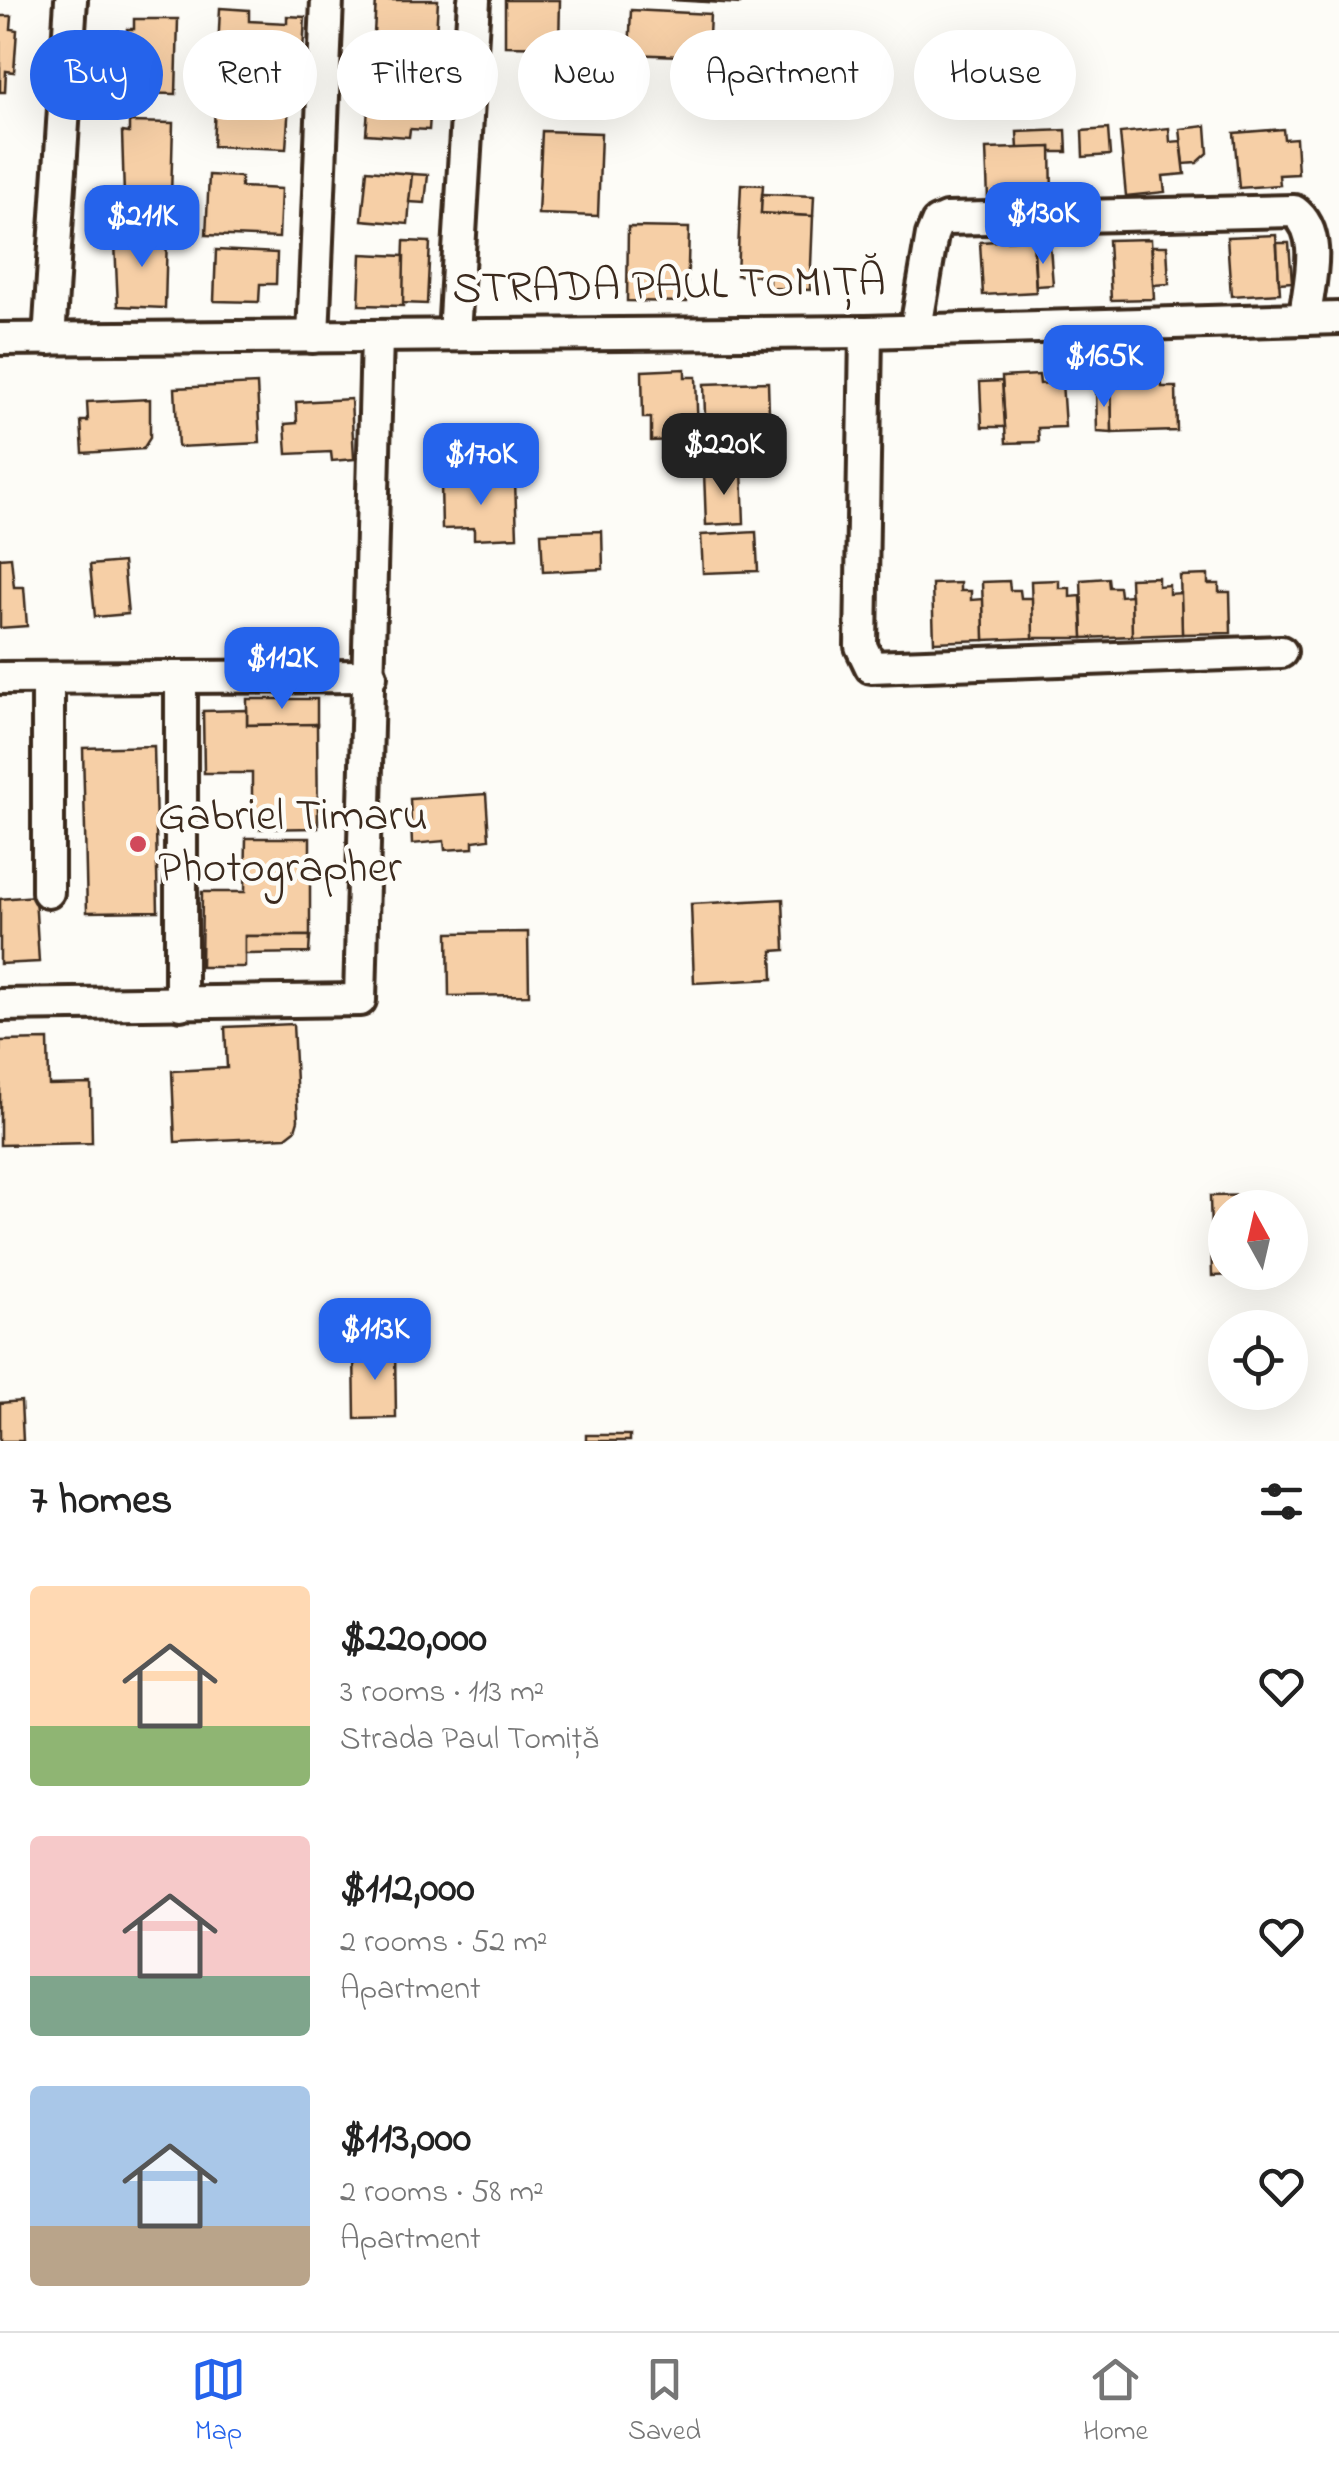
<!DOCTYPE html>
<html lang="en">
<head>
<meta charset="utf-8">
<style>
  :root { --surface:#fff; --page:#f2f2f2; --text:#222; --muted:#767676; --line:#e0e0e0; --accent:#2563eb }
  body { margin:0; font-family:"Indie Flower",sans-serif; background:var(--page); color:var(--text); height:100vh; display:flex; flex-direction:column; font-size:38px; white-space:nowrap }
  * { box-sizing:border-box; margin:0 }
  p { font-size:32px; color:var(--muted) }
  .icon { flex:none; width:55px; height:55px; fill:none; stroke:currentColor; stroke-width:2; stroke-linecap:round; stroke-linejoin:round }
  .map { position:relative; height:1441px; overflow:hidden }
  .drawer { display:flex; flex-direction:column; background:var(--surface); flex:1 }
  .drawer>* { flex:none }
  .guide { position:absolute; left:30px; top:30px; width:1280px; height:90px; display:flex; gap:20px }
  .needle { width:65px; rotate:352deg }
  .controls { position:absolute; left:1208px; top:1190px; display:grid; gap:20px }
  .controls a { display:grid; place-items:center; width:100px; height:100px; border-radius:50%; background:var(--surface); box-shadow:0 10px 40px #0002; font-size:50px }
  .price { position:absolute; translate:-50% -85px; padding:0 22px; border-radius:20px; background:var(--accent); color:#fff; font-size:32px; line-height:65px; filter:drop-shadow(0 2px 5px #0008) }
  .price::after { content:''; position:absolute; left:50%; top:60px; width:30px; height:22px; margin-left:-15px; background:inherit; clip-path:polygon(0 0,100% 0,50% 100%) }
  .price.selected { background:#222; color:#fff }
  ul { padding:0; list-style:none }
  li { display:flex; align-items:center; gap:30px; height:250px; padding:0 30px }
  li span { display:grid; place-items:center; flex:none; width:280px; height:200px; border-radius:10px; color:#555 }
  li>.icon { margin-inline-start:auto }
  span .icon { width:120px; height:120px; fill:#fffc; stroke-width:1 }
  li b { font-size:42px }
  h2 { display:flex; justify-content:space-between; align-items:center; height:120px; padding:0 30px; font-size:42px }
  .pill { padding:0 35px; border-radius:45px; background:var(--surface); box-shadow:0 10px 40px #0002; font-size:35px; line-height:90px }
  .pill.selected { background:var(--accent); color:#fff }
  .tabs { display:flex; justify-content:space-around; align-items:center; height:140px; border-top:2px solid var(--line); background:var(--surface); font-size:28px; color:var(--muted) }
  .tabs a { display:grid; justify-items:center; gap:5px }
  .tabs .selected { color:var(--accent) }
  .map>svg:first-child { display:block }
</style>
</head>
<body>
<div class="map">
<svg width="1339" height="1441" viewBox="0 0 1339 1441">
  <rect width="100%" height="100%" fill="#fdfcf7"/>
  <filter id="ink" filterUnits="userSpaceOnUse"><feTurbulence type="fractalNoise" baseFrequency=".01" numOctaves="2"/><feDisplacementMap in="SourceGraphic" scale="20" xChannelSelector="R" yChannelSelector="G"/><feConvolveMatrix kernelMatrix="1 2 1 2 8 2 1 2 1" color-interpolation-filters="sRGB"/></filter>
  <g filter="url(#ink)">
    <g fill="#f6cfa6" stroke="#3b2a1e" stroke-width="2.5">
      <path d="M376,0H438L435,53L373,50Z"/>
      <path d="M505,0H560L559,47L505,46Z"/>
      <path d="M671,0H740V4Z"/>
      <path d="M220,8L249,10V21L287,23V16L305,17L302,70L287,69L286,76L217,73Z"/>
      <path d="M631,10L710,14L708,57L629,54Z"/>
      <path d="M0,16H12L11,29L17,30L14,72L6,71L5,92H0Z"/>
      <path d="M134,19H178L176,94L129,93L127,29H134Z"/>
      <path d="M370,83L432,87L429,130L410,129L409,137L366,134Z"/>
      <path d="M216,86L243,87V100L289,103L286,149L213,146Z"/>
      <path d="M129,122L173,123L171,198L124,196L122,132L129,133Z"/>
      <path d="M1206,126L1208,153L1197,163L1184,164L1180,129Z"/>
      <path d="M1169,128L1170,142L1181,141L1185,174L1163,176L1165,192L1126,196L1120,133Z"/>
      <path d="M1108,129L1110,155L1083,157L1082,131Z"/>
      <path d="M1283,129L1284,139L1296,138L1298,174L1279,175L1280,185L1239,188L1234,133Z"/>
      <path d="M1066,130L1067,152H1051V147L1018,149L1017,132Z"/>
      <path d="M542,131L601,133L598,216L538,214Z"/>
      <path d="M1051,147L1052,197L988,199L986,149Z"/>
      <path d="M367,170L412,174L408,224L362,220Z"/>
      <path d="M412,174L428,175L425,203L409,202Z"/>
      <path d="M209,175L241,177V187L281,189L279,238L206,235Z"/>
      <path d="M741,184L763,185L761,213L813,216L810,290L769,288V276L737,275Z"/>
      <path d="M762,194L814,196L813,216L761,213Z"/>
      <path d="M628,227L689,228L687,302L627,301Z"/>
      <path d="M123,232L167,233L165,308L118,306L115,243H123Z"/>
      <path d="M1276,235L1280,293L1231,296L1227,237Z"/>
      <path d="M1033,239L1036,292L983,295L980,242Z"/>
      <path d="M1151,239L1154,299L1111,300L1108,240Z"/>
      <path d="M404,241L430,242L427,304L402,303Z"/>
      <path d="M1277,243H1289L1292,282L1279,283Z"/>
      <path d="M1152,246H1167L1169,284L1153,285Z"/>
      <path d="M1050,247L1053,285L1036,286L1034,249Z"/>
      <path d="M216,250L277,253L276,284H260L259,302L214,301Z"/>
      <path d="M361,254L404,256L403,306L359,305Z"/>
      <path d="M685,369V377H696L698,439L651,441V418H643L642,371Z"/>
      <path d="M1161,373L1162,387H1176L1177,431L1112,433L1111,374Z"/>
      <path d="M1039,375L1040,384L1062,382L1065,427L1038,428L1039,442L1006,443L1002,377Z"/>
      <path d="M1002,381L1005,427H982L980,382Z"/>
      <path d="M768,382L770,444L706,446L704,384Z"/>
      <path d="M257,384L260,443L178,447L175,388Z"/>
      <path d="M1096,388H1111L1112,433L1097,432Z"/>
      <path d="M150,399V438L143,449L83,453L81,421H88L87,402Z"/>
      <path d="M351,399L354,459L332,461L331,452L287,454L285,424L297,423L296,402Z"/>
      <path d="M742,470L744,523L706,525L704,472Z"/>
      <path d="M515,481L517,537L474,539V528L442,529L441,483Z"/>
      <path d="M602,531L603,569L543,572L541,533Z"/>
      <path d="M756,532L758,571L703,573L701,535Z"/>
      <path d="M11,557L14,587H24L27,626L0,628V558Z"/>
      <path d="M123,562L128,614L95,617L90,565Z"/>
      <path d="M1208,575V584H1219V592H1230L1231,633L1182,634L1180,576Z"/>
      <path d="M1158,577V586L1169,585V594L1181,593L1182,634L1132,636L1130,578Z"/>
      <path d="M1108,578L1109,587H1119L1120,596L1131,595L1132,636L1083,638L1081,580Z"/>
      <path d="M1059,580V588H1070V597L1081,596L1083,638H1033L1031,581Z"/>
      <path d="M1009,581L1010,590H1020L1021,598H1032L1033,638L984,640L982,582Z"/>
      <path d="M960,583V591H971V600L983,599L984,640L934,642L932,584Z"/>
      <path d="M247,699H317V724L247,725Z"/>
      <path d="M247,710V725L317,724L318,828L252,829V773H204L203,711Z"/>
      <path d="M154,746L158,911L87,912L83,748Z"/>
      <path d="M486,794L489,839L473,841V848L445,850L444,841L412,844L410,799Z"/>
      <path d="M246,838H310V936H245V967H201L202,892H245Z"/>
      <path d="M35,896L39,962L0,964V899Z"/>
      <path d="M783,899L785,950L772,951L773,979L694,983L691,904Z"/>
      <path d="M528,932L529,995L449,996L448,933Z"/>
      <path d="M245,936H310L309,953L245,954Z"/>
      <path d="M293,1024L298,1120L295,1130L286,1137L175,1142L172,1071L227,1068L225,1027Z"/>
      <path d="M48,1040L49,1085L91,1084L92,1143L0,1145V1041Z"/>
      <path d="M1267,1195V1208H1225V1272L1268,1274L1212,1276L1210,1196Z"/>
      <path d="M395,1347L396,1418L355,1419L354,1348Z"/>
      <path d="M21,1401L23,1441H0V1403Z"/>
      <rect x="586" y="1435" width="44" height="6"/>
    </g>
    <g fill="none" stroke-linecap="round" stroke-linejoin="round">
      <defs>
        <g id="street">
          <path d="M916,328L932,235L937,223L946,219L1294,211C1325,234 1308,285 1305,318"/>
          <path d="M866,332L861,646L871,667L1281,652"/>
          <path d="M454,335L474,0"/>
          <path d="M313,337L327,0"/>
          <path d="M0,339L866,332L1339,318"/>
          <path d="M49,339L71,0"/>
          <path d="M0,678L371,676"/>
          <path d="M48,678V892"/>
          <path d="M181,1004V679"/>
          <path d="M0,1005L360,1000L377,336"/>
        </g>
      </defs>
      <use href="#street" stroke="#3b2a1e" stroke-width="38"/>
      <use href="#street" stroke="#fdfcf7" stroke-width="30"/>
    </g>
  </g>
  <circle fill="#d1495b" stroke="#fdfcf7" stroke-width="4" cx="138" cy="844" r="10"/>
  <g text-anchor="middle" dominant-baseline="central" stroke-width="9" stroke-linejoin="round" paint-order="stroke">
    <g font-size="45" fill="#3b2a1e" stroke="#fdfcf7">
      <text transform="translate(669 287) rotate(-1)">STRADA PAUL TOMIȚĂ</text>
    </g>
    <g font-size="45" fill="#3b2a1e" stroke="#fdfcf7" text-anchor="start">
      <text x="158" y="818">Gabriel Timaru<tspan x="158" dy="52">Photographer</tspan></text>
    </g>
  </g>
</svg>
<div class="controls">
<a><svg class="needle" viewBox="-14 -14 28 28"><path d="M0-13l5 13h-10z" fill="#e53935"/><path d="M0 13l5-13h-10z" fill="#767676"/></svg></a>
<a><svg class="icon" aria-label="locate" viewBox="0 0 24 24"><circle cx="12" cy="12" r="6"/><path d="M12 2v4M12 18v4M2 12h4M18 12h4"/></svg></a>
</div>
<b class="price" style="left:1043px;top:267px">$130K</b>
<b class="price" style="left:142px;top:270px">$211K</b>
<b class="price" style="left:1104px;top:410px">$165K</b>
<b class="price selected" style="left:724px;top:498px">$220K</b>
<b class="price" style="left:481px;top:508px">$170K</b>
<b class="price" style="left:282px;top:712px">$112K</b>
<b class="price" style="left:375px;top:1383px">$113K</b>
<div class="guide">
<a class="pill selected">Buy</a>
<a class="pill">Rent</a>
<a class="pill">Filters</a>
<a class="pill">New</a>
<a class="pill">Apartment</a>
<a class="pill">House</a>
</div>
</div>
<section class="drawer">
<h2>7 homes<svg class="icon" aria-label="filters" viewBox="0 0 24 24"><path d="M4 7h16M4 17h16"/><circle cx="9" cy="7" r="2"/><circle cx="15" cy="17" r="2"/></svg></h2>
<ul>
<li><span style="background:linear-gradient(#ffd9b3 70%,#8fb573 0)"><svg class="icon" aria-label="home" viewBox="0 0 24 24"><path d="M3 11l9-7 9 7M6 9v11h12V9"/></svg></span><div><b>$220,000</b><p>3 rooms · 113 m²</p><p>Strada Paul Tomiță</p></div><svg class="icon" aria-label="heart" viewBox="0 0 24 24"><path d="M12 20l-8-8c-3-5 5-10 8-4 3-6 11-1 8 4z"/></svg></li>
<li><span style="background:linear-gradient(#f6c9c9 70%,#7fa58c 0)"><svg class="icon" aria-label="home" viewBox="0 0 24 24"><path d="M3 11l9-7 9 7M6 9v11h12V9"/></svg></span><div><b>$112,000</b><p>2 rooms · 52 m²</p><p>Apartment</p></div><svg class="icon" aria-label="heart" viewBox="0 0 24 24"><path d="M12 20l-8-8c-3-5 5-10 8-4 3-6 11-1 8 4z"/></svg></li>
<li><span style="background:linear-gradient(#a9c7e8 70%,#b9a48a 0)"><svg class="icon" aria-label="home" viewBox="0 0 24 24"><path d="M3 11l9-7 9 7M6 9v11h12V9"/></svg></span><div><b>$113,000</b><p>2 rooms · 58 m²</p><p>Apartment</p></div><svg class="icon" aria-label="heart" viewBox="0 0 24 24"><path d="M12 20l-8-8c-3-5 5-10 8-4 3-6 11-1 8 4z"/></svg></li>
</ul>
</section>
<nav class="tabs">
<a class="selected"><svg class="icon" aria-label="map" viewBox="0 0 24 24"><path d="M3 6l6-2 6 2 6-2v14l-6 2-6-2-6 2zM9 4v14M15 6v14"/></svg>Map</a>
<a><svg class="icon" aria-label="saved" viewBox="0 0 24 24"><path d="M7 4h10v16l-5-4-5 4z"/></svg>Saved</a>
<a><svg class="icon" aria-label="home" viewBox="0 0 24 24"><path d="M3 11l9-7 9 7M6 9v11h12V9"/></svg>Home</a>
</nav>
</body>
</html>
